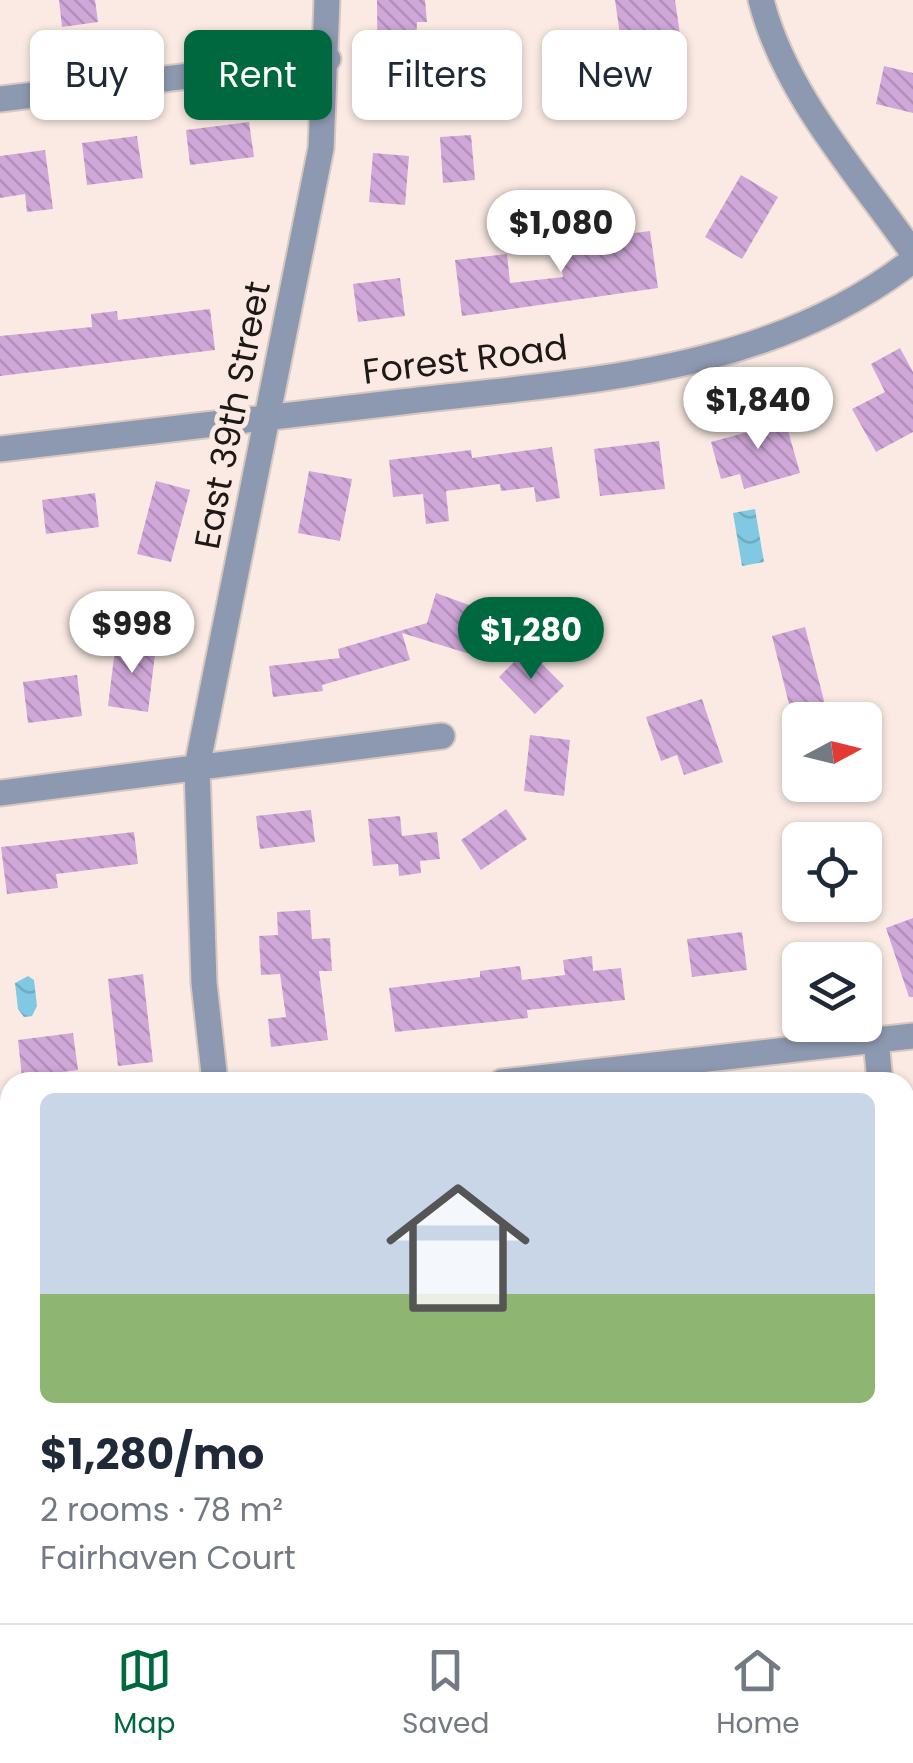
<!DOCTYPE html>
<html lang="en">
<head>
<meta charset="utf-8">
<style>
  :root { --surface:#fff; --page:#f6f6f7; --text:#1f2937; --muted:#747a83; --line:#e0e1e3; --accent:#00683f }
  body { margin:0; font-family:Poppins,sans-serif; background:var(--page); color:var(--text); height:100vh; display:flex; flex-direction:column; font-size:38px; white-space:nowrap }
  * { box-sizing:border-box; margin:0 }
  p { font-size:32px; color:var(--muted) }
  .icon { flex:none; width:55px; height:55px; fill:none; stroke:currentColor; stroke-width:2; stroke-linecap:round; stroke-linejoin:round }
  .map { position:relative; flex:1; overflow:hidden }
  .sheet { position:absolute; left:0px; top:1072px; width:915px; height:552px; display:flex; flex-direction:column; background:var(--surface); border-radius:30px 30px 0 0; box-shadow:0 2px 8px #0004 }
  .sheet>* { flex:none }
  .banner { position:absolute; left:30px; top:30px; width:855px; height:90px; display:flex; gap:20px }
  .needle { width:65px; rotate:83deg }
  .buttons { position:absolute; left:782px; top:702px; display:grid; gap:20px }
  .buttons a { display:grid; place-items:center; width:100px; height:100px; border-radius:15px; background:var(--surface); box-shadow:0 2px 8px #0004; font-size:50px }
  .price { position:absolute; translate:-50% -85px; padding:0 22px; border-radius:35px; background:#fff; color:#222; font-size:32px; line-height:65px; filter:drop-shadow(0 2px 5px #0008) }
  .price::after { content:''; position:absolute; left:50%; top:60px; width:30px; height:22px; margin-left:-15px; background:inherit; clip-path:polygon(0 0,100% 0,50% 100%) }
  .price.selected { background:var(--accent); color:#fff }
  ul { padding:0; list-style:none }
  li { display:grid; align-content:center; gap:20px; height:530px; padding:0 40px }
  li span { display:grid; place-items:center; height:310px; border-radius:15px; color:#555 }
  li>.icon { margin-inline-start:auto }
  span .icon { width:180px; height:180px; fill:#fffc; stroke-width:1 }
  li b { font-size:42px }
  .pill { padding:0 35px; border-radius:15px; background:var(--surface); box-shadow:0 2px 8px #0004; font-size:35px; line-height:90px }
  .pill.selected { background:var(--accent); color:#fff }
  .tab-bar { display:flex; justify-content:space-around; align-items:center; height:140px; border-top:2px solid var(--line); background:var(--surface); font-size:28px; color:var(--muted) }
  .tab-bar a { display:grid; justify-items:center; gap:5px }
  .tab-bar .selected { color:var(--accent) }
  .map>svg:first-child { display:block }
</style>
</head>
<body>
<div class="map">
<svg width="913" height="1623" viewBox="0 0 913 1623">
  <defs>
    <pattern id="forest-firs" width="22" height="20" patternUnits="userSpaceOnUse" patternTransform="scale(2.5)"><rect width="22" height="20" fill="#d6e0a3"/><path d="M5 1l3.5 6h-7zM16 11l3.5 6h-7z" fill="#b7bf8c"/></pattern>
    <pattern id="water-waves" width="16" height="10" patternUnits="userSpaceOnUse" patternTransform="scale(2.5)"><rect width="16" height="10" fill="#81c9e3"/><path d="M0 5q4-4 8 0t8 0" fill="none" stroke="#6facc2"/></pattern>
    <pattern id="building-back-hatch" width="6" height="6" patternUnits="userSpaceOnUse" patternTransform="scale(2.5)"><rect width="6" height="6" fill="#cfa7d8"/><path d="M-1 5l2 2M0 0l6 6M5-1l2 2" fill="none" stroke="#b18fb9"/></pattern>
  </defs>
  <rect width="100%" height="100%" fill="#faeae3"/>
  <path fill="url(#forest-firs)" d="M10,1443V1615H905V1528L913,1536V1623H0V1456Z"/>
  <g fill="url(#water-waves)">
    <path d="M755,509L764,562L742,566L733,513Z"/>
    <path d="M28,976L34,980L37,1006L32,1016L24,1017L18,1009L15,983Z"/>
  </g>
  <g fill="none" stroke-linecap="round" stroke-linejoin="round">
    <g stroke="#81c9e3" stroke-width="8">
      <path d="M0,1525L10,1516"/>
      <path d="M508,1623L509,1615"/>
    </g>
  </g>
  <g fill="url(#building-back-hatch)">
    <path d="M59,0H95L98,22L62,27Z"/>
    <path d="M377,0H425L427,22H417L413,106L399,105L398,120L378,119Z"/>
    <path d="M615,0H675L687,83L628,91Z"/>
    <path d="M884,66L913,73V113L876,104Z"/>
    <path d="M249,122L254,157L190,165L186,130Z"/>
    <path d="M471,135L475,180L443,183L440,137Z"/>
    <path d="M137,136L143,178L87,185L82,143Z"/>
    <path d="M45,150L53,209L27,212L25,194L0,198V156Z"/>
    <path d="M373,153L409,156L405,205L369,202Z"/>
    <path d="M741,175L778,197L742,259L705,237Z"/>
    <path d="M650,231L658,288L462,316L455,260L507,254L510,283L563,277L558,243Z"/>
    <path d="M400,278L405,316L358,322L353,284Z"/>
    <path d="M210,309L215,350L0,376V336L92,327L91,314L117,311L118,320Z"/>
    <path d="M900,348L913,372V432L876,452L852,409L885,392L871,364Z"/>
    <path d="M782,409L800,473L744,489L740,474L721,479L711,442L748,432L744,420Z"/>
    <path d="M659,441L665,489L600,496L594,449Z"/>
    <path d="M552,447L560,498L536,502L534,487L501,491L500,484L446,491L449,521L426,524L423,494L393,497L389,460L471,450L472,458Z"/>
    <path d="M309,471L352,479L340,541L298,533Z"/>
    <path d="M156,481L190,490L171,562L137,554Z"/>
    <path d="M95,493L99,527L46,534L42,500Z"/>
    <path d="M436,593L502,617L489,660L402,633L410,660L322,685L323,691L273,697L269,666L340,658L338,649L427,623Z"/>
    <path d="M805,627L829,720H793L772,636Z"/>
    <path d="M116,641L156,646L148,712L108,706Z"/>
    <path d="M527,649L564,686L535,714L499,677Z"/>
    <path d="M77,675L82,716L28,723L23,682Z"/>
    <path d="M702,699L723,762L684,775L677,755L661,761L646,717Z"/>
    <path d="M530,735L570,740L564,796L524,791Z"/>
    <path d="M506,809L527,839L481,870L461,840Z"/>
    <path d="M311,810L315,842L260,849L256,816Z"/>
    <path d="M400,816L402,836L437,832L440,859L420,861L421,873L399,876L398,864L373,866L368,819Z"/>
    <path d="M134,832L138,864L56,874L58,888L7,894L1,847Z"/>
    <path d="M310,910L312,939L330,938L332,971H319L328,1040L271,1047L268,1019L286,1017L280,974L261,975L259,936L278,935L277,912Z"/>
    <path d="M913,918V997H909L886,928Z"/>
    <path d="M742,932L747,970L692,977L687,939Z"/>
    <path d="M592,956L593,971L621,968L625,1000L527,1010L528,1018L395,1032L389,988L480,977V971L520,966L522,980L565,975L563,960Z"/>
    <path d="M143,974L153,1062L118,1066L108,979Z"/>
    <path d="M73,1033L78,1070L22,1077L18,1040Z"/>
  </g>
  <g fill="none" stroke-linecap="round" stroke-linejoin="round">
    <defs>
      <g id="minor">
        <path d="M761,0C785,95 858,174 913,253"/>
        <path d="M0,99L328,59"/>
        <path d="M0,449C134,433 267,418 401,402C579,381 766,375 913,260"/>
        <path d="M0,793L442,736"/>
        <path d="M876,1040L880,1082"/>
        <path d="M215,1082L204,983L197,767L321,148L327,0"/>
        <path d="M502,1082L913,1036"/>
        <path d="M0,1140L10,1138"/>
        <path d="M905,1207L913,1233"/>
      </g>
    </defs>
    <use href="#minor" stroke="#d7c8c2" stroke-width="29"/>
    <use href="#minor" stroke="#8d99b0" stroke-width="25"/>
  </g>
  <g text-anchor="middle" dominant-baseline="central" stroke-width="10" stroke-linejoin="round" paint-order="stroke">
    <g font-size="35" fill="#1e1816" stroke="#faeae3">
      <text transform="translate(465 359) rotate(-7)">Forest Road</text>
      <text transform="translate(232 415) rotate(-79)">East 39th Street</text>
    </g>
  </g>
</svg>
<div class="buttons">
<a><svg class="needle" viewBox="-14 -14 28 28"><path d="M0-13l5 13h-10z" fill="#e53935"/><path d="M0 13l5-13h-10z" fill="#747a83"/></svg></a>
<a><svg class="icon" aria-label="locate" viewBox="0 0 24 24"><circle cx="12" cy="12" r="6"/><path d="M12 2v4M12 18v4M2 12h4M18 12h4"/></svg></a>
<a><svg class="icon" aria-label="layers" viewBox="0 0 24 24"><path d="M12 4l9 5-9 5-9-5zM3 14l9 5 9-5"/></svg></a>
</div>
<b class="price" style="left:561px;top:275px">$1,080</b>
<b class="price" style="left:758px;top:452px">$1,840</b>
<b class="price" style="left:132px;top:676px">$998</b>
<b class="price selected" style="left:531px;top:682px">$1,280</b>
<div class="banner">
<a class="pill">Buy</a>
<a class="pill selected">Rent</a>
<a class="pill">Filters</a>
<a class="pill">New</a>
</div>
<section class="sheet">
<ul>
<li><span style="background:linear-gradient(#c9d6e8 65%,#8fb573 0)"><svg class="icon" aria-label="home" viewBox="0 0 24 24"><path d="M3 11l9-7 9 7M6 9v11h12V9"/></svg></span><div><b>$1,280/mo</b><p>2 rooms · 78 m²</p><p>Fairhaven Court</p></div></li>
</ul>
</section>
</div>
<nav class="tab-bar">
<a class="selected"><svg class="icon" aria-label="map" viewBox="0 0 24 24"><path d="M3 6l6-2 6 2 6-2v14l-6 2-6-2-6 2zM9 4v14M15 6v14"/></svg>Map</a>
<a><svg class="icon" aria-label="saved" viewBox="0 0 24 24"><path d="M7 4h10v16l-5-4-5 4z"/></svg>Saved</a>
<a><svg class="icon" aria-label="home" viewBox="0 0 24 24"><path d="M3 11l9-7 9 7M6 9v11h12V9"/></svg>Home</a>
</nav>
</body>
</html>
